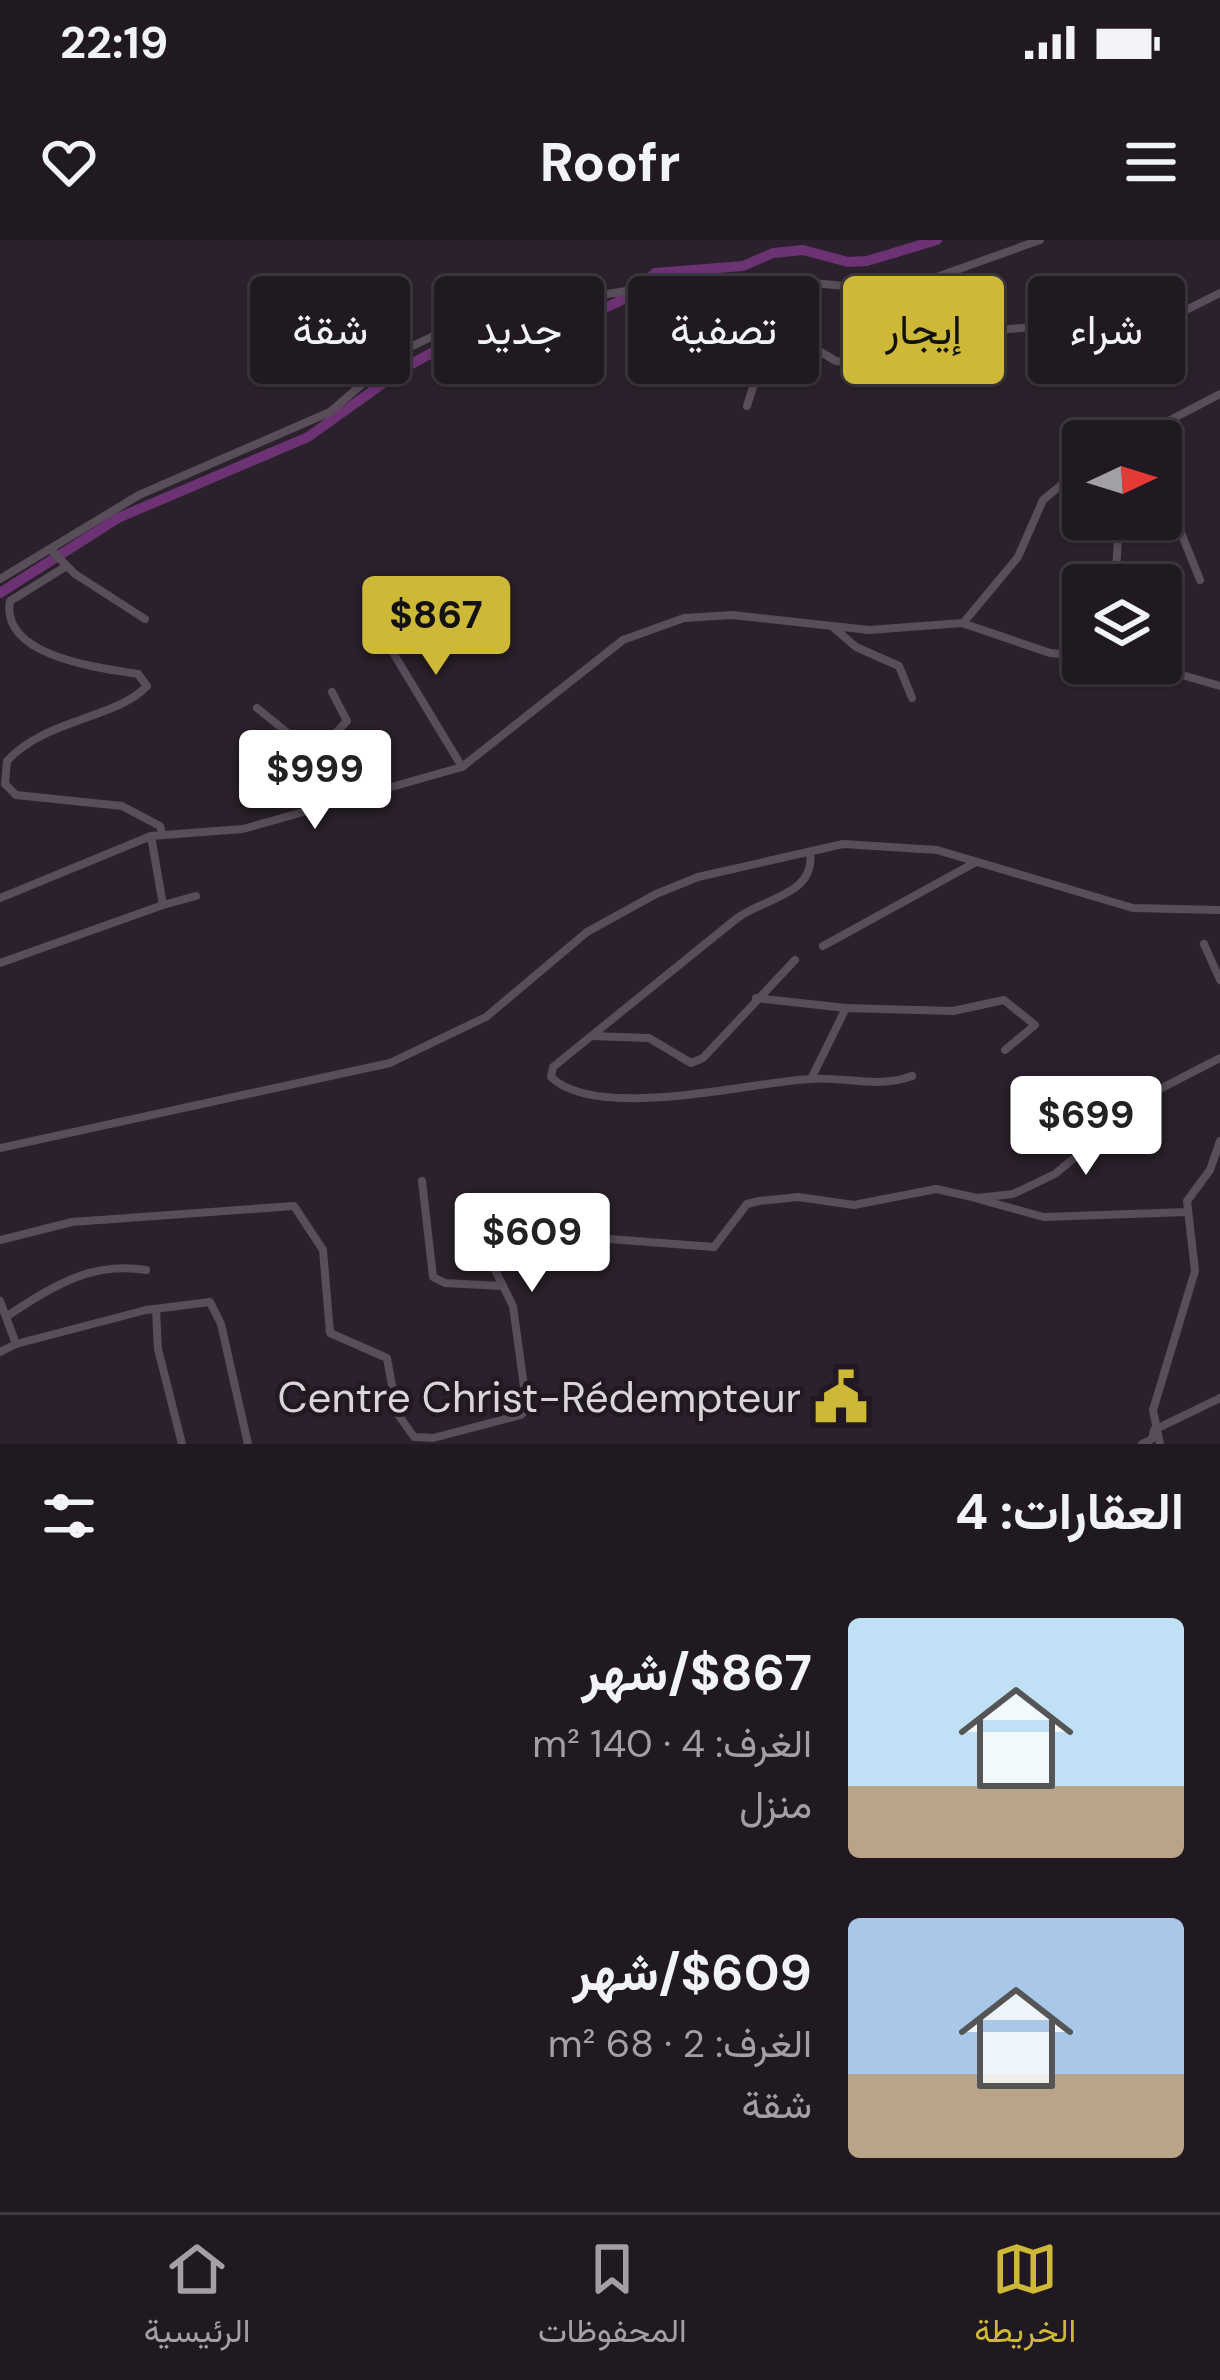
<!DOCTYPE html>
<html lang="ar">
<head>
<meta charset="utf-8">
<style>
  :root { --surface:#201921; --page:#2d262e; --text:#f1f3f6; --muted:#a2a0a5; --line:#3d383f; --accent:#ceb837 }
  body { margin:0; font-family:"DM Sans",Vazirmatn,sans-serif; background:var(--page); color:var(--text); direction:rtl; height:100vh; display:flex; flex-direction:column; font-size:45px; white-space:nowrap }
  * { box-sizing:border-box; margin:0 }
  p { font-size:39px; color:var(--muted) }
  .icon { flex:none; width:66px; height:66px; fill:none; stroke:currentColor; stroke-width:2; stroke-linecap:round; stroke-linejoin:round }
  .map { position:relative; height:1204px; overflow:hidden; direction:ltr }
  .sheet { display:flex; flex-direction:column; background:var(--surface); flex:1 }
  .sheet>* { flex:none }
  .top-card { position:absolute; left:36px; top:36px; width:1149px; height:108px; direction:rtl; display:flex; gap:24px }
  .needle { width:78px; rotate:86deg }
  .tools { position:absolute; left:1062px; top:180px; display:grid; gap:24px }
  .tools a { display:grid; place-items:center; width:120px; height:120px; border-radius:12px; background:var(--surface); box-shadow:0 3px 9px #0004,0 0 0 3px var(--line); font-size:60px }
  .price { position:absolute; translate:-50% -102px; padding:0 27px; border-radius:12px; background:#fff; color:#222; font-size:39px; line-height:78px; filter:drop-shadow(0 3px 6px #0008) }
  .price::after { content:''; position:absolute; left:50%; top:72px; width:36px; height:27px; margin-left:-18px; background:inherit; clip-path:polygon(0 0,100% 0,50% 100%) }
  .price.current { background:var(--accent); color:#111 }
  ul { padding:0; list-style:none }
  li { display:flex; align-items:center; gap:36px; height:300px; padding:0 36px }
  li span { display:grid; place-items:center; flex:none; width:336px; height:240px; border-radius:12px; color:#555 }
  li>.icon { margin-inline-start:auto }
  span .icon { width:144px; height:144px; fill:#fffc; stroke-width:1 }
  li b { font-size:51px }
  h2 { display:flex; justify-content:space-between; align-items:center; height:144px; padding:0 36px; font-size:51px }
  .pill { padding:0 42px; border-radius:12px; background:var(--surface); box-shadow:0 3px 9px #0004,0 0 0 3px var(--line); font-size:42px; line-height:108px }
  .pill.current { background:var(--accent); color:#111 }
  .status { display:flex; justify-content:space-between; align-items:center; height:84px; padding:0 60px; background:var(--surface); direction:ltr }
  .status svg { height:33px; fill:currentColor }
  header { display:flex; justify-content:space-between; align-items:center; height:156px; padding:0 36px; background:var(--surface); font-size:54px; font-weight:700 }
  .tabs { display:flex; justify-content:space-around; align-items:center; height:168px; border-top:3px solid var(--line); background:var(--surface); font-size:33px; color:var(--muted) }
  .tabs a { display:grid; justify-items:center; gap:6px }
  .tabs .current { color:var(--accent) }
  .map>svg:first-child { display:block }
</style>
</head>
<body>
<div class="status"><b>22:19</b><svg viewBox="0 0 49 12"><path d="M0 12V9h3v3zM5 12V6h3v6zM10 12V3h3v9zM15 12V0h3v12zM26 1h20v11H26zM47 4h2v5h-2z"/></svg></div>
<header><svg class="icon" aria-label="menu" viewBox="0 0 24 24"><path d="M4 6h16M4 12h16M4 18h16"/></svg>Roofr<svg class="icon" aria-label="heart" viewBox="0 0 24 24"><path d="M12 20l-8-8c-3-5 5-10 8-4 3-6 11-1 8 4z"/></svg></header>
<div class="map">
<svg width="1220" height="1204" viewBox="0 0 1220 1204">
  <rect width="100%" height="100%" fill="#2b212c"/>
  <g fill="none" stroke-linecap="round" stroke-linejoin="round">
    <path stroke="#6c3274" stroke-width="10" d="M0,353L118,278L308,197L406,127L475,89L508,81L557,90L624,59L655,33L743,26L773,13L803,10L848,22L867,21L937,0"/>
    <g stroke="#584d59" stroke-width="8">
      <path d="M643,56C672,71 737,75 773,84"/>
      <path d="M747,166L773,84L836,121L876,126L988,91L1178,74L1220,53"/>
      <path d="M1130,201L1220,154"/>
      <path d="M1067,238L1083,252"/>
      <path d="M1161,262L1178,285L1200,340"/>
      <path d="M1102,279L1118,298L1116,332L1123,345"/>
      <path d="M51,310L75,334L145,379"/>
      <path d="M65,327L10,361C0,417 101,428 138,434L147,446C116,479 45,479 7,521L5,544L16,555L122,566L160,586L162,593"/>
      <path d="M0,339L139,255L330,172L398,113L475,76L626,51L670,57L740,54L793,41L885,50L920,43L1040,0"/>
      <path d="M373,365L392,411L462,527"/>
      <path d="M964,382L1018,317L1043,260L1083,227"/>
      <path d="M834,388L856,407L899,426L912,458"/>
      <path d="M1140,423L1220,446"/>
      <path d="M257,468L315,515L313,569"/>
      <path d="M315,515L347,481L332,452"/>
      <path d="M151,596L163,665L196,656"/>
      <path d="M810,613C816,655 763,658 736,679L553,827L551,837C597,882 751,842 810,839C845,836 878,849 912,836"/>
      <path d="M0,658L151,596L243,589L462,527L623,400L684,378L732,375L869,390L962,383L1050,413L1083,416"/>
      <path d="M1204,704L1220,740"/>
      <path d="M823,706L976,622"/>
      <path d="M0,723L163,665"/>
      <path d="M756,758L846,768"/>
      <path d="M592,796L649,798L691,823L703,818L795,720"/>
      <path d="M811,839L846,768L953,771L1004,760L1035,785L1005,810"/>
      <path d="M0,908L390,823L486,777L587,692L656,654L698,637L843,604L937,610L1133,668L1220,670"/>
      <path d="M422,941L433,1037L445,1043L502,1046"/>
      <path d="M978,959L1044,977L1188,972"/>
      <path d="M0,1000L72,982L294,966L323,1010L330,1093L387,1118L397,1173L414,1197L433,1198L521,1175L527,1169L513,1066L493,1026L499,1005L570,996L714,1007L747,964L759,961L798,957L854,965L936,949L977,958L1013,954L1055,934L1150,854L1220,818"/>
      <path d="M0,1061L16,1104L0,1112"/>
      <path d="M156,1069L158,1109L182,1204"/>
      <path d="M7,1076C52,1047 90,1021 146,1030"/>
      <path d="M16,1104L146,1070L210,1062L221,1084L248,1204"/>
      <path d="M1142,1204L1152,1199L1154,1190L1220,1158"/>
      <path d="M1160,1204L1153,1170L1195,1031L1187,961L1210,930L1220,901"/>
    </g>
  </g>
  <defs>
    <symbol id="civic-bare" viewBox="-9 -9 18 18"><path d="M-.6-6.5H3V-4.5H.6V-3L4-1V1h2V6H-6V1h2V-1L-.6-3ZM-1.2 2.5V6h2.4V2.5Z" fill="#ceb837" stroke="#211822" stroke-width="2.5" paint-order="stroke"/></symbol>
  </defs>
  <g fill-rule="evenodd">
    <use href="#civic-bare" x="803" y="1119" width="76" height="76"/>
  </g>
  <g text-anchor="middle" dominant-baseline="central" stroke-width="9" stroke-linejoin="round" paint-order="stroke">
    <g font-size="42" fill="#dad4db" stroke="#211822" text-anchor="end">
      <text x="801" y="1157">Centre Christ-Rédempteur</text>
    </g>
  </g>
</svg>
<div class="tools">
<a><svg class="needle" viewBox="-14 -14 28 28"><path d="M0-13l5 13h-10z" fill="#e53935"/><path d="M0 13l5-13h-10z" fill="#a2a0a5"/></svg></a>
<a><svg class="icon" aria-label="layers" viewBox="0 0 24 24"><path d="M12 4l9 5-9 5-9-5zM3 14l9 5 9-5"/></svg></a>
</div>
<b class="price current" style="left:436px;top:438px">$867</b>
<b class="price" style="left:315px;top:592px">$999</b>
<b class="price" style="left:1086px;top:938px">$699</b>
<b class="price" style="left:532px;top:1055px">$609</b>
<div class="top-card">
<a class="pill">شراء</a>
<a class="pill current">إيجار</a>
<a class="pill">تصفية</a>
<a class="pill">جديد</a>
<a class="pill">شقة</a>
</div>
</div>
<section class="sheet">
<h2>العقارات: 4<svg class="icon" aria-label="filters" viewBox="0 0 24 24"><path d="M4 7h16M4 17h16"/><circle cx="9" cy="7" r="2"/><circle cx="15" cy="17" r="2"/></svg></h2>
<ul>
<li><span style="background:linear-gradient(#bfe0f5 70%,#b9a48a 0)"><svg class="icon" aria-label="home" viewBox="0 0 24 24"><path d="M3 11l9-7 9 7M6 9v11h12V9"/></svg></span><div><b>$867/شهر</b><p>الغرف: 4 · 140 m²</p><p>منزل</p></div></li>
<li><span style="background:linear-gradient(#a9c7e8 65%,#b9a48a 0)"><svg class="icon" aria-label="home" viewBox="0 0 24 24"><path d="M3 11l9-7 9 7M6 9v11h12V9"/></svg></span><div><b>$609/شهر</b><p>الغرف: 2 · 68 m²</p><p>شقة</p></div></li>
</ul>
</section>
<nav class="tabs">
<a class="current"><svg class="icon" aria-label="map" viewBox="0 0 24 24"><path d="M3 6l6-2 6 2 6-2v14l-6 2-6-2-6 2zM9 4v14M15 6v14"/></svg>الخريطة</a>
<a><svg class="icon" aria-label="saved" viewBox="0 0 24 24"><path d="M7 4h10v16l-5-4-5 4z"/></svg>المحفوظات</a>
<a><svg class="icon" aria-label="home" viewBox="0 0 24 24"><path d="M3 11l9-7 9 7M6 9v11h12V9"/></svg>الرئيسية</a>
</nav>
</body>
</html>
